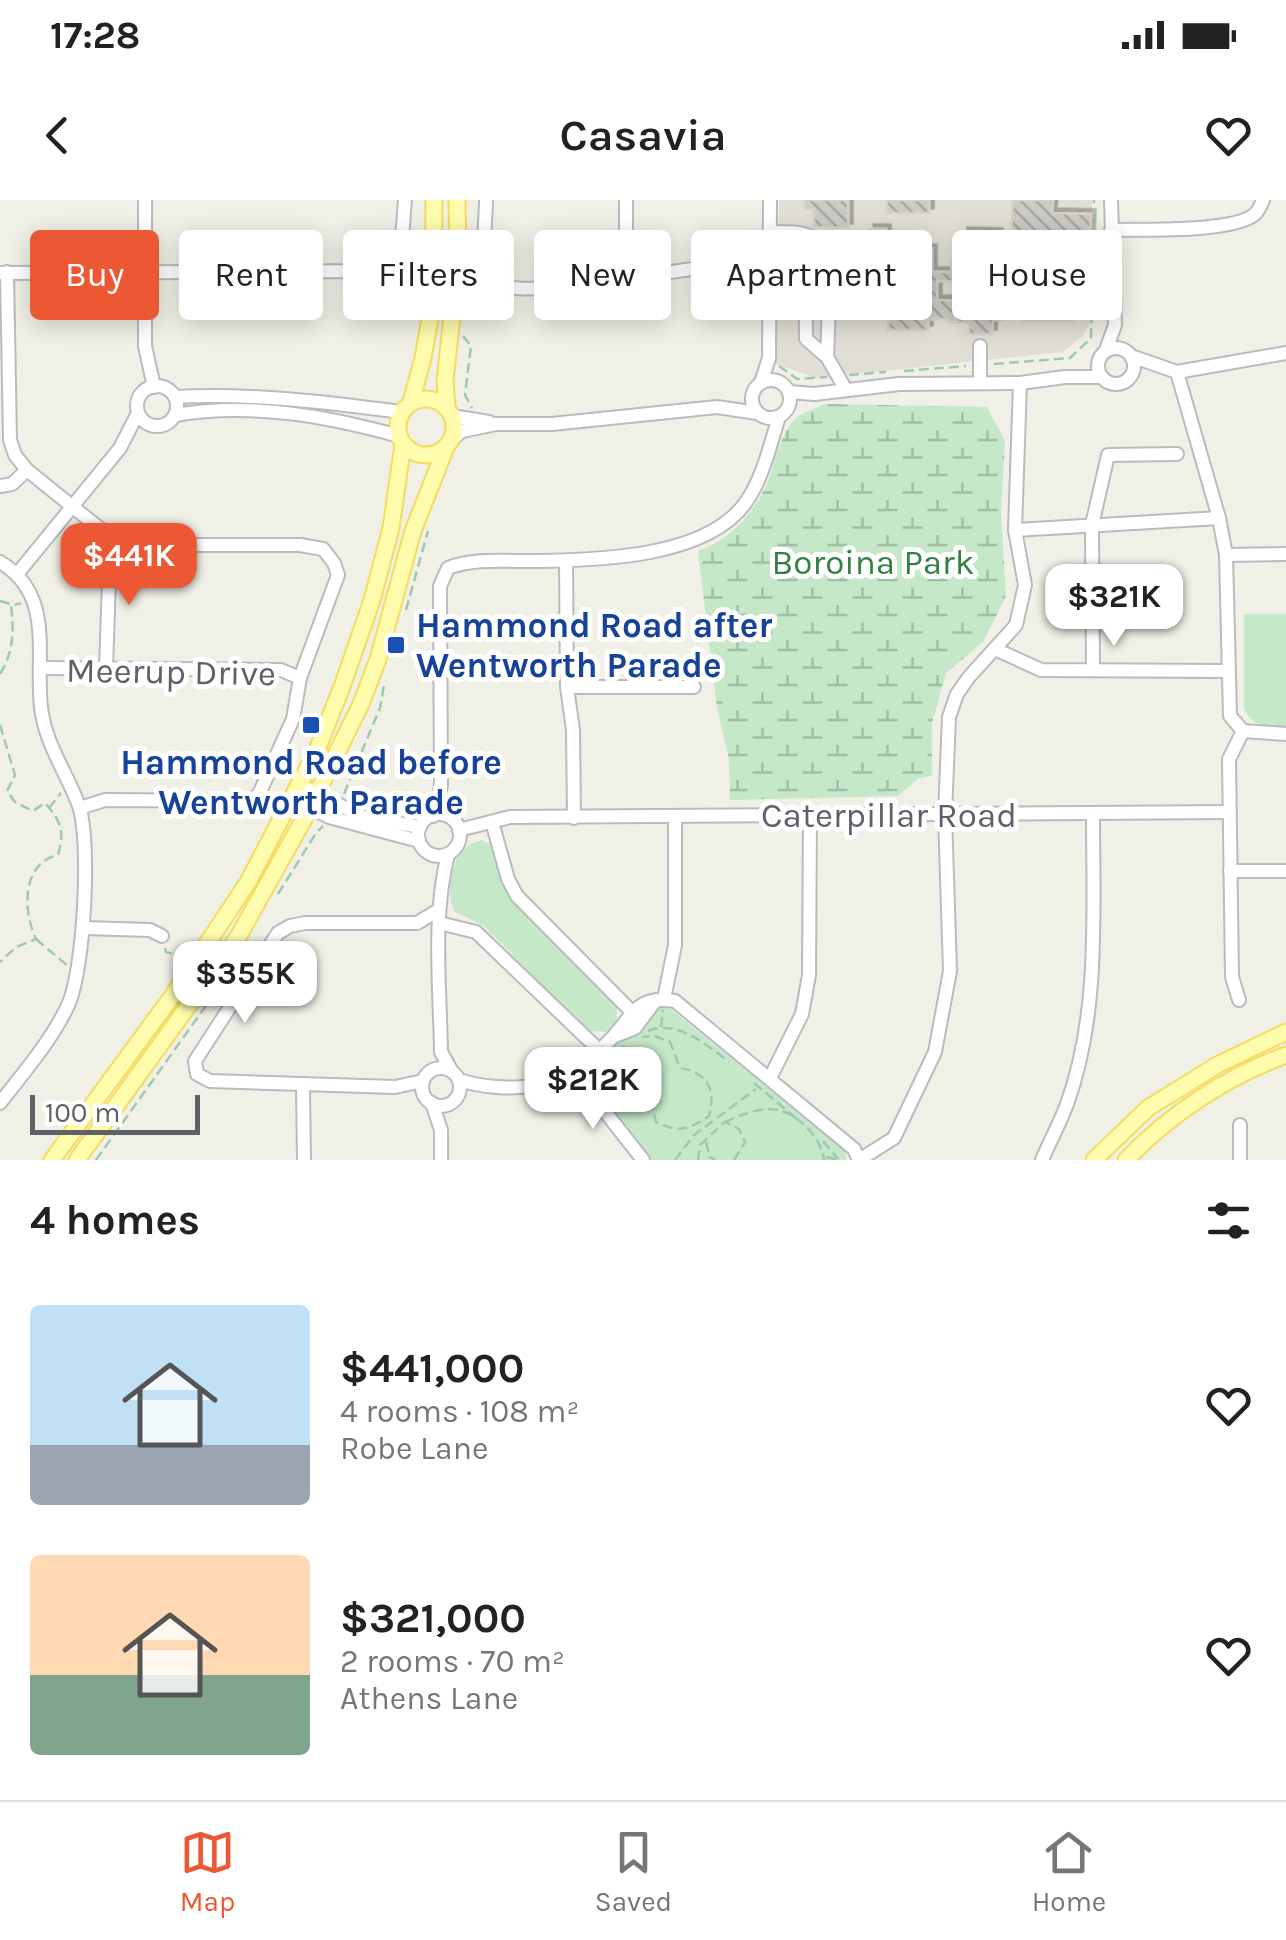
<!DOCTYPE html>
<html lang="en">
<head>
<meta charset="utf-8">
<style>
  :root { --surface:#fff; --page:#f2f2f2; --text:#222; --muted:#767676; --line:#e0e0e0; --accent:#eb5833 }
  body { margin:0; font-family:Karla,sans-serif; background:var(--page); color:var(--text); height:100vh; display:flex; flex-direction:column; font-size:38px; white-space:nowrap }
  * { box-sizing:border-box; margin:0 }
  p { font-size:32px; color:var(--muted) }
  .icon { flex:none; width:55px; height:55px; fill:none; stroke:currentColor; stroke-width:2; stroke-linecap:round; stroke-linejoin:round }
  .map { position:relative; height:960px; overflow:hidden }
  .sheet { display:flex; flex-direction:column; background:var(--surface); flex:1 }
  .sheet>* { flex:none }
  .guide { position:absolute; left:30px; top:30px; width:1228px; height:90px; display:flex; gap:20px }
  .scale { position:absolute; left:30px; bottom:25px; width:170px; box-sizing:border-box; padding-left:10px; border:5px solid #5e6168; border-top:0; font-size:28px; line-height:35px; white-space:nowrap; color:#5e6168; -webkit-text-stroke:8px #fff; paint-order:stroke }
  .price { position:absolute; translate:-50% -85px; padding:0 22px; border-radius:20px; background:#fff; color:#222; font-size:32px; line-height:65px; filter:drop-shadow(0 2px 5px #0008) }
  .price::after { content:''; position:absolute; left:50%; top:60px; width:30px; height:22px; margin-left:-15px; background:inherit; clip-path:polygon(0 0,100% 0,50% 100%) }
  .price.selected { background:var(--accent); color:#fff }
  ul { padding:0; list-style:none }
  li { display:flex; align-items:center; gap:30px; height:250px; padding:0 30px }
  li span { display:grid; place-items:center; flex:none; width:280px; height:200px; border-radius:10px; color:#555 }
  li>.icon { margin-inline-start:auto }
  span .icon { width:120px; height:120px; fill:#fffc; stroke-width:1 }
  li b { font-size:42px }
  h2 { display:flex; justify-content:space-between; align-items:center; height:120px; padding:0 30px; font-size:42px }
  .chip { padding:0 35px; border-radius:10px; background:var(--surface); box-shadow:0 5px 25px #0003; font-size:35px; line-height:90px }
  .chip.selected { background:var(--accent); color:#fff }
  .status { display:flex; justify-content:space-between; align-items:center; height:70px; padding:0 50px; background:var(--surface); direction:ltr }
  .status svg { height:28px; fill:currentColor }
  header { display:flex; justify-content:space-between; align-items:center; height:130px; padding:0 30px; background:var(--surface); font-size:45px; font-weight:600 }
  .tab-bar { display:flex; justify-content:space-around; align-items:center; height:140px; border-top:2px solid var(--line); background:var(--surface); font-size:28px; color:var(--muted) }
  .tab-bar a { display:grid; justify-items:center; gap:5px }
  .tab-bar .selected { color:var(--accent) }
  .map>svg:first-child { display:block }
</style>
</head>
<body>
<div class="status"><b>17:28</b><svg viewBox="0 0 49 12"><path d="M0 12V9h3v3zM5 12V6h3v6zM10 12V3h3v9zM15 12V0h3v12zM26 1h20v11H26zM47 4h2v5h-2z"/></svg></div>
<header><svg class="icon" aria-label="back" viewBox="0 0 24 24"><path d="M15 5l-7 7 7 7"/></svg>Casavia<svg class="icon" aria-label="heart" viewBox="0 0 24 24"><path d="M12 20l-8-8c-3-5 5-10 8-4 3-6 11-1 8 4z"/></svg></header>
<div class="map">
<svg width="1286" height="960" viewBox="0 0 1286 960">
  <defs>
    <pattern id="wetland-marsh" width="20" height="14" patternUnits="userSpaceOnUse" patternTransform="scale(2.5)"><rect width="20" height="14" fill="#c4e8c8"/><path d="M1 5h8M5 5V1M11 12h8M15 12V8" fill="none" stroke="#a2bfa6"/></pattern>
    <pattern id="building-back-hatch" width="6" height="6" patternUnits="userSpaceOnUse" patternTransform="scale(2.5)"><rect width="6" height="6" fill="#cccac4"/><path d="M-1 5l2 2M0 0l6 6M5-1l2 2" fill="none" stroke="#a9a7a3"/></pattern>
    <filter id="shadow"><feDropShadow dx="4.5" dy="-4.5" stdDeviation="0" flood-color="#0004"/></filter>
  </defs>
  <rect width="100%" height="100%" fill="#f1f0e7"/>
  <path fill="#e1dfd5" d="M779,0H1092L1093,116L1083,136L1063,152L816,178L776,164Z"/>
  <g fill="#c4e8c8">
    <path d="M1244,414H1286V526C1266,526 1253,528 1244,508Z"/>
    <path d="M482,640L492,646L501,679L511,698L617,806V821L606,832L588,831L483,725L455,712L451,702L449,683L457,658L470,644Z"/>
    <path d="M667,806L845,951L847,960H649C632,939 588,896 588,871L650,807Z"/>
  </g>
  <path fill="url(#wetland-marsh)" d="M824,204L987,207L1005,241L1001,312L1006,396L983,442L946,473L932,523V576L919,578L898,596L730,600L729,559L717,508L698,351C736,337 761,306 773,267C777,252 784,229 796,218C803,212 816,209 824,204Z"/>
  <g fill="url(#building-back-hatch)" stroke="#d6d3c5" stroke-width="2.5" filter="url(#shadow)">
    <path d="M805,0H848V28L814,27V9H805Z"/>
    <rect x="887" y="0" width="42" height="13"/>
    <path d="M1013,0H1053L1052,13L1091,14L1090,38L1011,36Z"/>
    <path d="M869,29H886L887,50L932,49V72H951L952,62L962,63L963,32L998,33L997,82L937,81V100L1003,101V120H993L992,134H969V123L948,122V119H928V130H888V117H872V95H851V88H823V79L833,78L838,70H854V50H870Z"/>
    <rect x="1023" y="75" width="50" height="46"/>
  </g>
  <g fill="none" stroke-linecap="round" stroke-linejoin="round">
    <path stroke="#ccccc7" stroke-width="12" stroke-dasharray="12 6" stroke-linecap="butt" d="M828,70L829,102"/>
    <defs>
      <g id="minor">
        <path d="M145,0V146L154,187"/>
        <path d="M486,0C486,20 479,70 494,82C518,102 664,71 701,68C723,66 747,69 770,69"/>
        <path d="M1111,30C1142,29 1233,33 1255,14C1259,10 1261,5 1263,0"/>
        <path d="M771,32C804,32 826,32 828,70"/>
        <path d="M805,35L806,139L827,157L846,190"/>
        <path d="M7,72L10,240L15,255L27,270L114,340L136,345H300L323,349L334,363L338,375L300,478L293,519L259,594L250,601L105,600L80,608"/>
        <path d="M2,73L379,71C406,60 402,26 405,0"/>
        <path d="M626,77V0"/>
        <path d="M980,146V183"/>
        <circle cx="1116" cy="166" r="18"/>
        <path d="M1106,150L1115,125L1111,0"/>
        <path d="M1131,156L1177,172L1286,153"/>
        <path d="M827,157L829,102"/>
        <path d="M1177,172L1219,318L1226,355L1230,516L1243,531L1286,534"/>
        <circle cx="771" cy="199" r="19"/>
        <path d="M761,183L769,158L770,0"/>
        <circle cx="157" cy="206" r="20"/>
        <path d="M789,192L814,194L899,184L1020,183L1065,177H1101"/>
        <path d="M175,197C251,193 325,202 401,212"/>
        <path d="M175,215C249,202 327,216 399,236"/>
        <path d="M452,216L489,222"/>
        <path d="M451,240L462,231L496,224H552L717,207L757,213"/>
        <path d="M0,286L12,284L27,270"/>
        <path d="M1015,330L1219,318"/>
        <path d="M1226,355L1286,354"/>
        <path d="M566,361L567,487L573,530L574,618"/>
        <path d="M0,362C55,395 35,454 41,507C45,544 67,573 79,606C91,643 84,767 69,803C53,839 24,872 0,903"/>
        <path d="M18,373L120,248L138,213"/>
        <path d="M995,449L1041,470L1228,471"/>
        <path d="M42,468L281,470L300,478"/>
        <path d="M106,469L110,350L114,340"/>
        <path d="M1093,470L1092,325L1108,255L1177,254"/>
        <path d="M567,487H694"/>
        <path d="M299,584L363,617L420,627"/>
        <path d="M292,598L329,617L419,641"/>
        <circle cx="439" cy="635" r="21"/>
        <path d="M433,616L441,586L440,386L448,368C477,357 509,362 539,361C601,360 708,357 746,302C763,278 770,245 779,217"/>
        <path d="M494,629L508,679L517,696L631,811"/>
        <path d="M459,630L510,617L1230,612"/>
        <path d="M448,654C432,718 440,786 441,852L451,870"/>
        <path d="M1230,671H1286"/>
        <path d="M439,723L476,732L599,850"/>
        <path d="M83,728L150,730L162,736"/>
        <path d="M664,799L675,745V617"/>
        <path d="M1239,800L1232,777L1229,559L1243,531"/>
        <path d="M615,836L635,828L656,800"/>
        <circle cx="441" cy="887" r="19"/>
        <path d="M770,878L802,814L809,775L810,616"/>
        <path d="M459,880C481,887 512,890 534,885C552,882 566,878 584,880C586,860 597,853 610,840C633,817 634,795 675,801L854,949L859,960"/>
        <path d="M584,880L592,895L643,960"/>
        <path d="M423,881L395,887L210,881L197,874L195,861L278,733L290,726L305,723H417L439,710"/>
        <path d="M303,886L304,960"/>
        <path d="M432,903L441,930V960"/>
        <path d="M1240,925V960"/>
        <path d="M859,960L894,938L935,852L950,771L945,615L949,517L957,494L969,477L1016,425L1025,385L1015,330L1020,183"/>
        <path d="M1042,960C1050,941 1060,923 1067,904C1100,813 1093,709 1093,614"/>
      </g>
      <g id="major">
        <circle cx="426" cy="227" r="28"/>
        <path d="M411,202L423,158L433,102L434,0"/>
        <path d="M447,207L445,180L458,63L457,0"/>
        <path d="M52,960L173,795L248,682L317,550L343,484L372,400L391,328L403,244"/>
        <path d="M77,960L238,737L304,619L361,504L378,459L413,331L446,247"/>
        <path d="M1094,960L1148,908L1219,864L1286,832"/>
        <path d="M1126,960C1170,914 1226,877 1286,855"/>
      </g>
    </defs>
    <use href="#minor" stroke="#b9bbc1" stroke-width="16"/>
    <use href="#major" stroke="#f3dc5e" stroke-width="19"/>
    <g stroke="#9dc9af" stroke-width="2.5" stroke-dasharray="10 5" stroke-linecap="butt">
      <path d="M463,136L471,146L465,195L472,208"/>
      <path d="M994,164L1070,158L1091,138L1094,0"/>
      <path d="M779,166L797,179L827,177"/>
      <path d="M904,171L966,166"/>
      <path d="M849,175L886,172"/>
      <path d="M0,401L14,405L21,403"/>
      <path d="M406,410L428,331"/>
      <path d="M0,474C14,451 14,431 11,405"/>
      <path d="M0,525L15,575L7,591L15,602L33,611L45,603C61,621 65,631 58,655C21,663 23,712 36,739L16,747L0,762"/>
      <path d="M344,594L380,508L384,485"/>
      <path d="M49,608L61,593"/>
      <path d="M278,694L316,633L323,626"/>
      <path d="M36,739L68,766"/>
      <path d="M165,748L166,752L183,757"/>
      <path d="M661,827L663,810"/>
      <path d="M648,831C677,819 707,845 729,862"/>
      <path d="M624,846L616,860L632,895L650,898L656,922C679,933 688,930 709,916C716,889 708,873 680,868L670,842L655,836L642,837"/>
      <path d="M754,883L798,920"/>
      <path d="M609,895L608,868L615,861"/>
      <path d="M725,922C741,915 764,905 782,911C802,918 822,940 824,960"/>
      <path d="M823,941L838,959"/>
      <path d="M706,942L710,957L715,960"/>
      <path d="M826,957L840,960"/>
      <path d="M96,960L235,765"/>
      <path d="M675,960L694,935L756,889"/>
      <path d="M698,960L700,945L725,922L739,929L745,942L734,960"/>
    </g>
    <use href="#minor" stroke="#fff" stroke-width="12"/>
    <use href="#major" stroke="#fffcae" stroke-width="15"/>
  </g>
  <g fill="#1a4fb4" stroke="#fff" stroke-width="4">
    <rect x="386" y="435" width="20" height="20" rx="5"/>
    <rect x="301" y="515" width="20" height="20" rx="5"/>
  </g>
  <g text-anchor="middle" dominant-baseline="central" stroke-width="10" stroke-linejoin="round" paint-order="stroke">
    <g font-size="35" fill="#338241" stroke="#fff">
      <text x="873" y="362">Boroina Park</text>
    </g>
    <g font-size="35" font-weight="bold" fill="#164399" stroke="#fff" text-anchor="start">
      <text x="416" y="425">Hammond Road after<tspan x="416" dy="40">Wentworth Parade</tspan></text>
      <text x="311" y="562" text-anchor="middle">Hammond Road before<tspan x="311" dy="40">Wentworth Parade</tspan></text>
    </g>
    <g font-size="35" fill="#5e6168" stroke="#fff">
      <text transform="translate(171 472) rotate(1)">Meerup Drive</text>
      <text x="889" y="615">Caterpillar Road</text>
    </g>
  </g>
</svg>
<div class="scale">100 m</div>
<b class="price selected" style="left:129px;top:408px">$441K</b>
<b class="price" style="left:1114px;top:449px">$321K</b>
<b class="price" style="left:245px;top:826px">$355K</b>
<b class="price" style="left:593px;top:932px">$212K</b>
<div class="guide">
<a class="chip selected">Buy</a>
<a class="chip">Rent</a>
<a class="chip">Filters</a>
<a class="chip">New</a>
<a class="chip">Apartment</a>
<a class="chip">House</a>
</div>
</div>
<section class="sheet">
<h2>4 homes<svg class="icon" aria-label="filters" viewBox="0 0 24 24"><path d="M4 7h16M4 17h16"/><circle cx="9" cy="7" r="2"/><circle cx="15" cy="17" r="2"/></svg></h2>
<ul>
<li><span style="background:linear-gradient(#bfe0f5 70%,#9aa5b1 0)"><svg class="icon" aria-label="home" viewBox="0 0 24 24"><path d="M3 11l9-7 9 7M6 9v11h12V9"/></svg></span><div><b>$441,000</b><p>4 rooms · 108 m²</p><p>Robe Lane</p></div><svg class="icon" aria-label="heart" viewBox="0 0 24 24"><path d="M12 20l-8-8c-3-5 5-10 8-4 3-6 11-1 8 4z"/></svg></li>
<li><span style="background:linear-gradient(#ffd9b3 60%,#7fa58c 0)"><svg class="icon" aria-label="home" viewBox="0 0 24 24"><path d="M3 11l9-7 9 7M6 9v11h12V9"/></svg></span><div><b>$321,000</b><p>2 rooms · 70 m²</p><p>Athens Lane</p></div><svg class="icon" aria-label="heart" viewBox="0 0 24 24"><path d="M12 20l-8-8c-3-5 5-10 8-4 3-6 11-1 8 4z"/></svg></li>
</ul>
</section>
<nav class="tab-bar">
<a class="selected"><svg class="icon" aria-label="map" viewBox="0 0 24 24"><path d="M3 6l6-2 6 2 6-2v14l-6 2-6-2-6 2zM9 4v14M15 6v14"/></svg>Map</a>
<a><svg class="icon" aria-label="saved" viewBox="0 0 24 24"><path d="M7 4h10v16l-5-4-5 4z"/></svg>Saved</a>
<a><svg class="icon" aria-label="home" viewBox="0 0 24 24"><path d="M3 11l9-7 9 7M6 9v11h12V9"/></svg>Home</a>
</nav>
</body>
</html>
